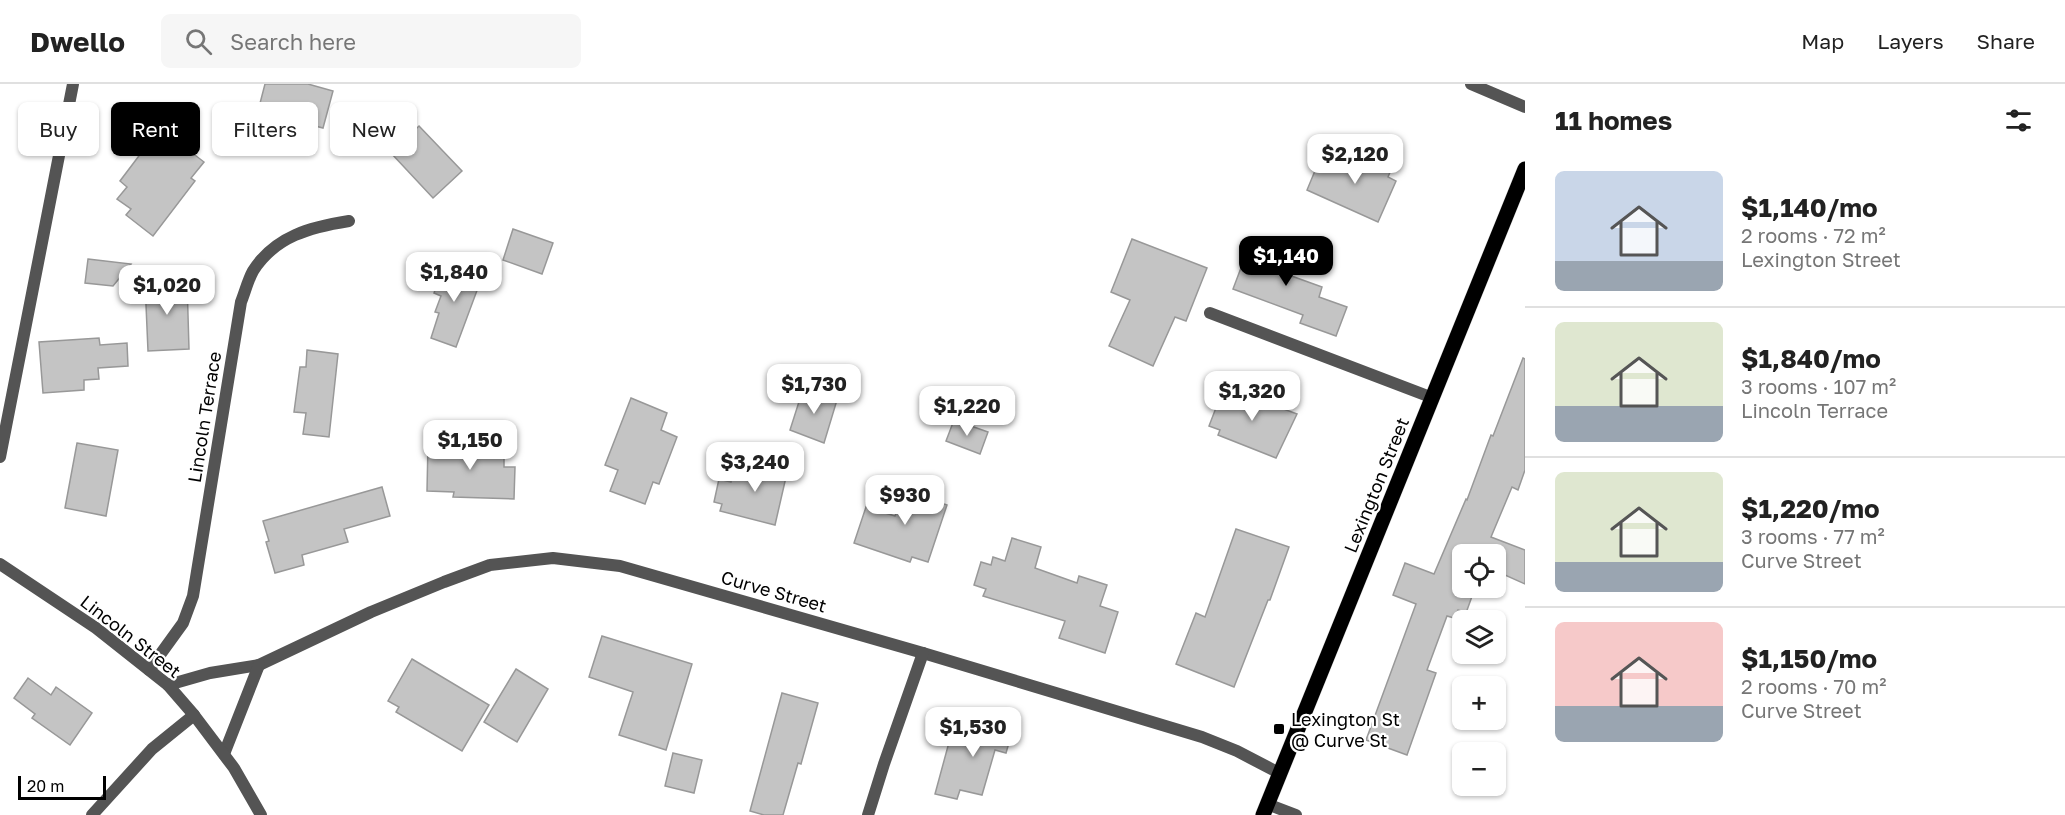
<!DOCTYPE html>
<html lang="en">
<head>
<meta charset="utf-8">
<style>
  :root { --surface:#fff; --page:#f6f6f6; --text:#222; --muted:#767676; --line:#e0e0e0; --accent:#000 }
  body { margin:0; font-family:"Golos Text",sans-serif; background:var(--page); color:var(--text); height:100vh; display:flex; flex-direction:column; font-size:22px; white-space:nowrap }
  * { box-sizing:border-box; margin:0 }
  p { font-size:20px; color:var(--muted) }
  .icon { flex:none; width:33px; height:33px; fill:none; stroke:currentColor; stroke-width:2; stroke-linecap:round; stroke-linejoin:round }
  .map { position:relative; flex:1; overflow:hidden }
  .panel { display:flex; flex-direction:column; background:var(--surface); width:540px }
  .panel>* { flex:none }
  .hud { position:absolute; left:18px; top:18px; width:570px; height:54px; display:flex; gap:12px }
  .controls { position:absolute; left:1452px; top:460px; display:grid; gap:12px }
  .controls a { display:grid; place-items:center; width:54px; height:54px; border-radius:9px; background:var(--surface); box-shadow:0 2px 4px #0004; font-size:30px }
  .scale { position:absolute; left:18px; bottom:15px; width:88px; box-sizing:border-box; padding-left:6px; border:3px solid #000; border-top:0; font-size:16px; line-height:21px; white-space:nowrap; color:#000; -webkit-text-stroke:4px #fff; paint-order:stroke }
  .price { position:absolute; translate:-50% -51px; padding:0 14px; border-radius:12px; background:#fff; color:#222; font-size:20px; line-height:39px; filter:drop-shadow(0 2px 3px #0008) }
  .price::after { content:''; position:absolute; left:50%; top:36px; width:18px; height:14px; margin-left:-9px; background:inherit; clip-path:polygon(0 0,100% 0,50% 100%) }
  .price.active { background:var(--accent); color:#fff }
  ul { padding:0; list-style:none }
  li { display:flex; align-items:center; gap:18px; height:150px; padding:0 30px }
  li+li { border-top:2px solid var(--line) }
  li span { display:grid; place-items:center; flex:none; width:168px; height:120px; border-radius:9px; color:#555 }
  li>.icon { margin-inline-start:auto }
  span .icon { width:72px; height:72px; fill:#fffc; stroke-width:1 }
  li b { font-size:26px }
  h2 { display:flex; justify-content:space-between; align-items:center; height:72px; padding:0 30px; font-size:26px }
  .tag { padding:0 21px; border-radius:9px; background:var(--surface); box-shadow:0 2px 4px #0004; font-size:21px; line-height:54px }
  .tag.active { background:var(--accent); color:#fff }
  header { display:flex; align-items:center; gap:36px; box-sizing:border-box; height:84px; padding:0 30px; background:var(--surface); border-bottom:2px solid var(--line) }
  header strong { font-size:28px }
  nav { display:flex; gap:33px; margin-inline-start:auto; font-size:21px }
  .search { width:420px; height:54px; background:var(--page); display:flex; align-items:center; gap:15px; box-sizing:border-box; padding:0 21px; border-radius:9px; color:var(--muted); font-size:22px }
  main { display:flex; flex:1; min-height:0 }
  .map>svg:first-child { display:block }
</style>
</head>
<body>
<header>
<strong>Dwello</strong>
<div class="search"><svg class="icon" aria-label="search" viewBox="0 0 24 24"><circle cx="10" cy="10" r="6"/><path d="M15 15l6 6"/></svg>Search here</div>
<nav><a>Map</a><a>Layers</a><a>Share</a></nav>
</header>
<main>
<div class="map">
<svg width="1525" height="731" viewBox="0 0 1525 731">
  <rect width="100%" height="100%" fill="#fff"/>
  <g fill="#c4c4c4" stroke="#989898" stroke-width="1.5">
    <path d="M265,0H308L333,7L323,44L258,27Z"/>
    <path d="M419,42L462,87L433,114L391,69Z"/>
    <path d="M160,44L204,78L191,94L195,97L153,152L126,131L131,125L117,115L127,103L120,97Z"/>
    <path d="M1341,64L1391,86L1388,93L1396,97L1378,138L1307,106L1317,82L1330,88Z"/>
    <path d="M513,145L553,159L542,190L503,176Z"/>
    <path d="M1264,153L1296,165L1286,190L1322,203L1319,213L1347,223L1336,252L1300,239L1303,231L1233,205L1250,160L1260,164Z"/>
    <path d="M1132,155L1207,184L1186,237L1175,233L1153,282L1109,262L1130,216L1111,208Z"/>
    <path d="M88,175L131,180L113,202L85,199Z"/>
    <path d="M444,180L482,193L456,263L431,254L439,229L435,228L441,212L434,209Z"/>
    <path d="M187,197L189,265L148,267L145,198Z"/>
    <path d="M99,254L100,261L127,259L128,282L98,284L99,295L84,296V306L43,309L39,258Z"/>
    <path d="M307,266L338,270L329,353L303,350L306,329L294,328L300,283H306Z"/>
    <path d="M1523,274L1525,275V386L1518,406L1512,403L1491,453L1525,466V500L1496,487V471H1462V504H1475L1466,529L1458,526L1454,534L1447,532L1427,586L1436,589L1407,671L1366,656L1416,520L1393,511L1405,479L1434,490L1466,415L1467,416L1491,351L1493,352Z"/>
    <path d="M804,302L837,316L824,359L790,346Z"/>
    <path d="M1224,303L1297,330L1276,374L1218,351L1220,346L1209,342Z"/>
    <path d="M631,314L667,329L661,346L677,353L659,400L653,398L645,420L610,407L618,386L605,381Z"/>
    <path d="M954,336L988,348L980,370L946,357Z"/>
    <path d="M77,359L118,366L106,432L65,424Z"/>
    <path d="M428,359L491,361V365H504V383H515L514,415L453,413L454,408L427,407Z"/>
    <path d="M761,374L789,380L775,441L720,427L722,420L714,418L719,395L731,398L733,389L755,395Z"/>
    <path d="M921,397L943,404L938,418L947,421L928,478L912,473L910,478L854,459L866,423L895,432L904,407L916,412Z"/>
    <path d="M382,403L390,432L344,445L348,458L302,471L304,481L275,489L266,458L269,457L263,437Z"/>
    <path d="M1236,445L1289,463L1270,516H1268L1234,603L1176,580L1196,529L1205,533Z"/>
    <path d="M1012,454L1041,463L1035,484L1077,499L1079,492L1107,501L1100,522L1118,528L1105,569L1059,554L1065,537L983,512L986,505L974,501L981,478L991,481L993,473L1005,477Z"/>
    <path d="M602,552L692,580L666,666L619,651L633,608L589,593Z"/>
    <path d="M412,575L489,621L462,667L396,628L399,623L388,617Z"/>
    <path d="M516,585L548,605L517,658L484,638Z"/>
    <path d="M28,594L51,611L56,603L92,629L70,661L32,634L35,630L14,614Z"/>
    <path d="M782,609L818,619L801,680L798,679L783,731H764L750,727Z"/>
    <path d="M984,630L1015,638L1006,669L995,666L982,711L960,706L957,715L935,710L951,651L977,658Z"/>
    <path d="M673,669L702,676L694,709L665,702Z"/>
  </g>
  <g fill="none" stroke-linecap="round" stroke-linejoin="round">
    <defs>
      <path id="primary" d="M1263,731L1525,85"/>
    </defs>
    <use href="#primary" stroke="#dbdbdb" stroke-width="16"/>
    <g stroke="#545454" stroke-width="12">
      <path d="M1471,0L1525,23"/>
      <path d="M1210,229L1433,314"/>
      <path d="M1267,720L1296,731"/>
    </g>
    <g stroke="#545454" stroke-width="12">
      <path d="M0,373L73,0"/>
      <path d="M149,586L183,539L193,512L241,218C245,208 248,196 253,187C275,152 311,143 349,137"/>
      <path d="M168,601L210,589L259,581L371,528L444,498L490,481L553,474L620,482L923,569L1202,653L1237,667L1279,689"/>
      <path d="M224,670L259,581"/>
      <path d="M92,731L152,665L194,631"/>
      <path d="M868,731L884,680L923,569"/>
    </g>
    <path stroke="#545454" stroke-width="12" d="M0,480L96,544L168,601L194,631L234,684L261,731"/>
    <use href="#primary" stroke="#000" stroke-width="15"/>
  </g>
  <rect fill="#000" stroke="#fff" stroke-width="2" x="1273" y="639" width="12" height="12" rx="3"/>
  <g text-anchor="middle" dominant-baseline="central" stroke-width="4.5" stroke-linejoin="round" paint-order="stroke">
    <g font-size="18" fill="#000" stroke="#fff">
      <text transform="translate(204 333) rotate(-81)">Lincoln Terrace</text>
      <text transform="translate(1376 401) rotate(-68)">Lexington Street</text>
      <text transform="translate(774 507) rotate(16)">Curve Street</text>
      <text transform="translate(131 552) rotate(38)">Lincoln Street</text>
    </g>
    <g font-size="18" fill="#000" stroke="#fff" text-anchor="start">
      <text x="1291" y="635">Lexington St<tspan x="1291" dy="21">@ Curve St</tspan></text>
    </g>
  </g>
</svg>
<div class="controls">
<a><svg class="icon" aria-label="locate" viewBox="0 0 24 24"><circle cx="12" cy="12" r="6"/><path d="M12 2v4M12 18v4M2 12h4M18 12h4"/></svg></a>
<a><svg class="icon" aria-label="layers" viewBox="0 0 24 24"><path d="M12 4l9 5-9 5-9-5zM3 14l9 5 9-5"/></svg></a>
<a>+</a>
<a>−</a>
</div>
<div class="scale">20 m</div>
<b class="price" style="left:1355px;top:101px">$2,120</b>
<b class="price active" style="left:1286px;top:203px">$1,140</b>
<b class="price" style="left:454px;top:219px">$1,840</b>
<b class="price" style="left:167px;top:232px">$1,020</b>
<b class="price" style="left:814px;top:331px">$1,730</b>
<b class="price" style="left:1252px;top:338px">$1,320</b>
<b class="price" style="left:967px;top:353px">$1,220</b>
<b class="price" style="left:470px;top:387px">$1,150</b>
<b class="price" style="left:755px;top:409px">$3,240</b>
<b class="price" style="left:905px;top:442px">$930</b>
<b class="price" style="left:973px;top:674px">$1,530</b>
<div class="hud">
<a class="tag">Buy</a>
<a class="tag active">Rent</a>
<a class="tag">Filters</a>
<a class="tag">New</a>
</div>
</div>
<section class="panel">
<h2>11 homes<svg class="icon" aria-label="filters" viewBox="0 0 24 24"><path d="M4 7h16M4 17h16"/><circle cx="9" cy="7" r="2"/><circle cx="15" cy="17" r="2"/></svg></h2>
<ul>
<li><span style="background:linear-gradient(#c9d6e8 75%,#9aa5b1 0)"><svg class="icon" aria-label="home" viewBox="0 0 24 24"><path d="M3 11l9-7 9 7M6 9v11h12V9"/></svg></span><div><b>$1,140/mo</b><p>2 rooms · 72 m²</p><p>Lexington Street</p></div></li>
<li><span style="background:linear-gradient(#dfe7d0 70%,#9aa5b1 0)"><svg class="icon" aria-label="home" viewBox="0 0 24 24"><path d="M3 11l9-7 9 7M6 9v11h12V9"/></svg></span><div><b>$1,840/mo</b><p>3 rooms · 107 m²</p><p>Lincoln Terrace</p></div></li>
<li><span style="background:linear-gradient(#dfe7d0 75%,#9aa5b1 0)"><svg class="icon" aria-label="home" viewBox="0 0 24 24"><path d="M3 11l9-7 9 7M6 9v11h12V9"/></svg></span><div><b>$1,220/mo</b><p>3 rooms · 77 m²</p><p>Curve Street</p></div></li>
<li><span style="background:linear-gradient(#f6c9c9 70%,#9aa5b1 0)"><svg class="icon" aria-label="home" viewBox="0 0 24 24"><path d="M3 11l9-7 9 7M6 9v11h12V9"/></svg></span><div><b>$1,150/mo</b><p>2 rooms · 70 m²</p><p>Curve Street</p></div></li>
</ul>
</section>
</main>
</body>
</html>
